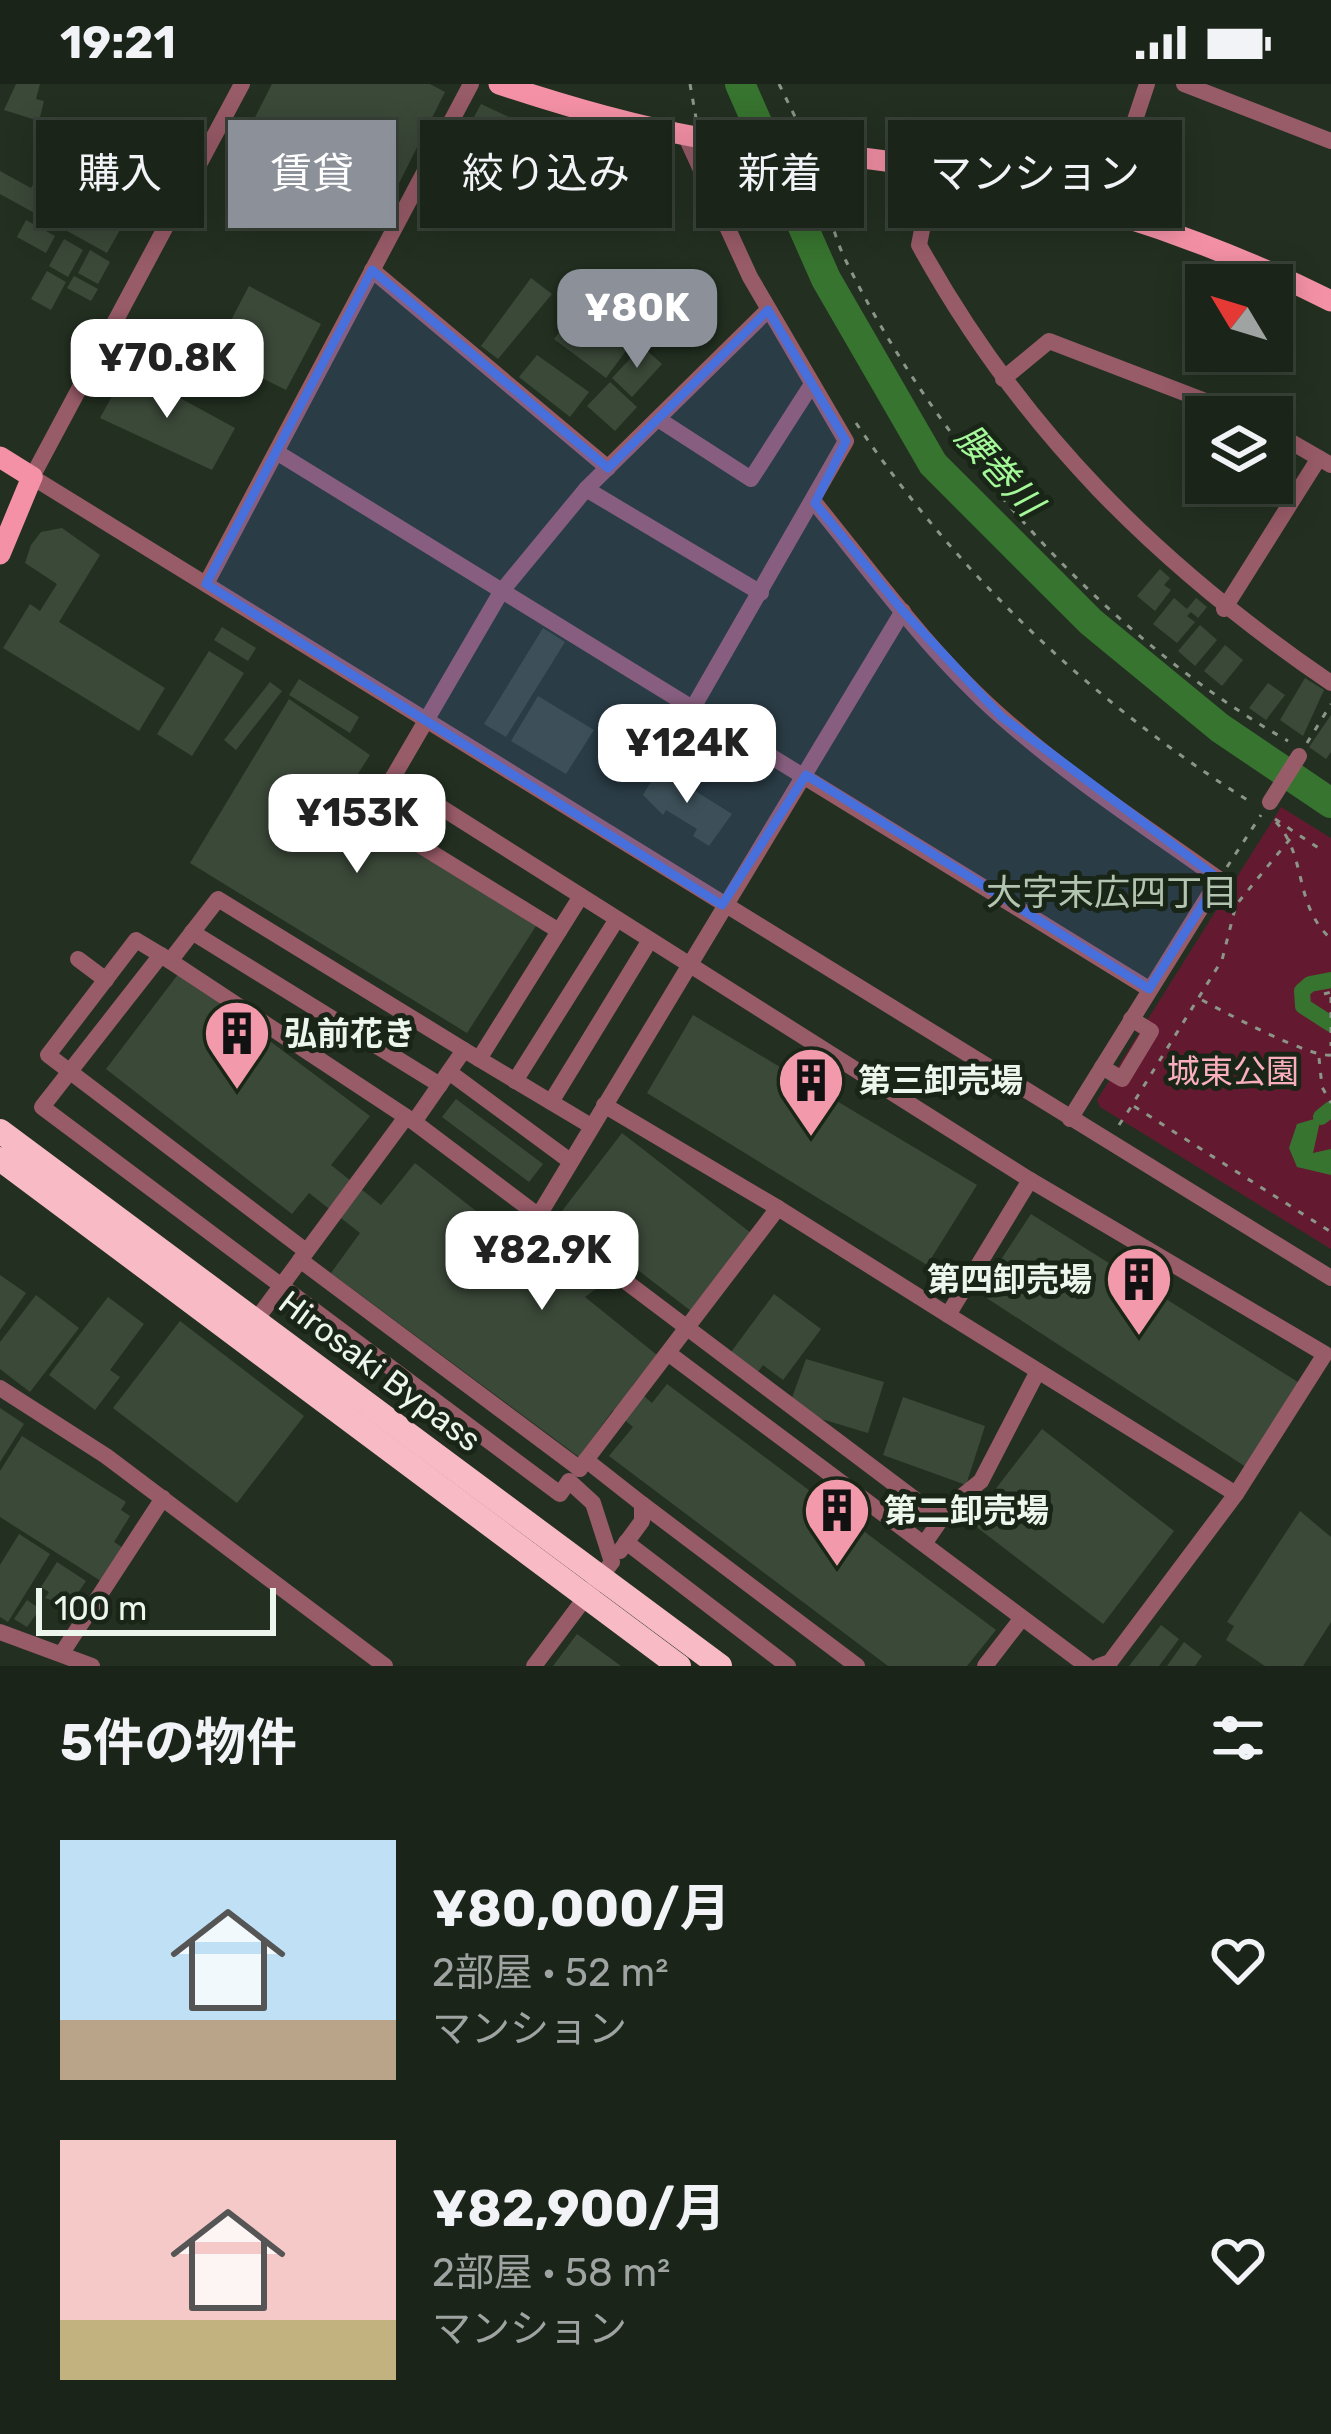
<!DOCTYPE html>
<html lang="ja">
<head>
<meta charset="utf-8">
<style>
  :root { --surface:#1a2419; --page:#232c22; --text:#f1f3f6; --muted:#9fa4a2; --line:#384138; --accent:#8c9099 }
  body { margin:0; font-family:Rubik,"Noto Sans JP",sans-serif; background:var(--page); color:var(--text); height:100vh; display:flex; flex-direction:column; font-size:45px; white-space:nowrap }
  * { box-sizing:border-box; margin:0 }
  p { font-size:39px; color:var(--muted) }
  .icon { flex:none; width:66px; height:66px; fill:none; stroke:currentColor; stroke-width:2; stroke-linecap:round; stroke-linejoin:round }
  .map { position:relative; height:1582px; overflow:hidden }
  .drawer { display:flex; flex-direction:column; background:var(--surface); flex:1 }
  .drawer>* { flex:none }
  .hud { position:absolute; left:36px; top:36px; width:1260px; height:108px; display:flex; gap:24px }
  .needle { width:78px; rotate:308deg }
  .buttons { position:absolute; left:1185px; top:180px; display:grid; gap:24px }
  .buttons a { display:grid; place-items:center; width:108px; height:108px; border-radius:0px; background:var(--surface); box-shadow:0 6px 30px #0003,0 0 0 3px var(--line); font-size:60px }
  .scale { position:absolute; left:36px; bottom:30px; width:240px; box-sizing:border-box; padding-left:12px; border:6px solid #edf6ec; border-top:0; font-size:33px; line-height:42px; white-space:nowrap; color:#edf6ec; -webkit-text-stroke:9px #192617; paint-order:stroke }
  .price { position:absolute; translate:-50% -102px; padding:0 27px; border-radius:24px; background:#fff; color:#222; font-size:39px; line-height:78px; filter:drop-shadow(0 3px 6px #0008) }
  .price::after { content:''; position:absolute; left:50%; top:72px; width:36px; height:27px; margin-left:-18px; background:inherit; clip-path:polygon(0 0,100% 0,50% 100%) }
  .price.active { background:var(--accent); color:#fff }
  ul { padding:0; list-style:none }
  li { display:flex; align-items:center; gap:36px; height:300px; padding:0 60px }
  li span { display:grid; place-items:center; flex:none; width:336px; height:240px; border-radius:0px; color:#555 }
  li>.icon { margin-inline-start:auto }
  span .icon { width:144px; height:144px; fill:#fffc; stroke-width:1 }
  li b { font-size:51px }
  h2 { display:flex; justify-content:space-between; align-items:center; height:144px; padding:0 60px; font-size:51px }
  .pill { padding:0 42px; border-radius:0px; background:var(--surface); box-shadow:0 6px 30px #0003,0 0 0 3px var(--line); font-size:42px; line-height:108px }
  .pill.active { background:var(--accent); color:#fff }
  .status { display:flex; justify-content:space-between; align-items:center; height:84px; padding:0 60px; background:var(--surface); direction:ltr }
  .status svg { height:33px; fill:currentColor }
  .map>svg:first-child { display:block }
</style>
</head>
<body>
<div class="status"><b>19:21</b><svg viewBox="0 0 49 12"><path d="M0 12V9h3v3zM5 12V6h3v6zM10 12V3h3v9zM15 12V0h3v12zM26 1h20v11H26zM47 4h2v5h-2z"/></svg></div>
<div class="map">
<svg width="1331" height="1582" viewBox="0 0 1331 1582">
  <rect width="100%" height="100%" fill="#233021"/>
  <path fill="#631a30" d="M1281,723L1331,754V1165L1100,1023L1097,1016Z"/>
  <path fill="#37742f" d="M1321,1033L1313,1069L1331,1065V1091L1297,1083L1289,1064L1297,1040Z"/>
  <g fill="none" stroke-linecap="round" stroke-linejoin="round">
    <g stroke="#37742f" stroke-width="16">
      <path d="M1331,896L1310,900L1302,907L1303,922L1331,940"/>
      <path d="M1321,1033L1331,1025"/>
    </g>
    <path stroke="#37742f" stroke-width="30" d="M740,0L826,195L933,380L1091,538L1220,644L1331,719"/>
  </g>
  <g fill="#3b4939">
    <path d="M16,0H40L36,15L44,17L39,37L4,26Z"/>
    <path d="M272,0H430L445,8L390,117L249,45Z"/>
    <path d="M481,20L548,51L519,105L454,70Z"/>
    <path d="M120,43L170,71L150,108L121,92L109,114L131,126L107,169L0,110V87L31,104L45,79L94,106L106,84L95,78Z"/>
    <path d="M590,52L618,64L590,130L538,107L535,101L540,90L569,102Z"/>
    <path d="M26,136L55,152L46,169L17,153Z"/>
    <path d="M64,155L83,166L68,193L49,182Z"/>
    <path d="M90,166L110,178L98,200L78,189Z"/>
    <path d="M47,187L66,198L51,226L31,215Z"/>
    <path d="M74,192L98,205L91,217L67,204Z"/>
    <path d="M531,194L552,210L498,275L481,262Z"/>
    <path d="M249,202L321,240L286,306L254,290L249,299L209,278Z"/>
    <path d="M577,225L628,264L606,294L554,255Z"/>
    <path d="M642,262L662,280L632,313L612,294Z"/>
    <path d="M537,271L589,308L570,333L519,293Z"/>
    <path d="M127,285L235,344L212,386L100,334Z"/>
    <path d="M610,298L637,323L615,347L587,322Z"/>
    <path d="M62,444L100,471L59,538L165,604L139,647L3,564L30,520L40,527L57,500L25,479L31,461L41,448Z"/>
    <path d="M1160,485L1170,494L1164,501L1171,506L1155,527L1137,512Z"/>
    <path d="M1174,514L1187,525L1196,514L1207,523L1198,534L1191,528L1187,532L1195,538L1177,559L1153,540Z"/>
    <path d="M1200,541L1217,556L1195,582L1178,567Z"/>
    <path d="M222,543L256,564L248,577L214,556Z"/>
    <path d="M543,544L565,558L506,653L484,640Z"/>
    <path d="M1225,561L1243,576L1222,602L1204,587Z"/>
    <path d="M209,567L244,589L192,672L157,650Z"/>
    <path d="M1305,594L1324,606L1303,652L1280,636Z"/>
    <path d="M299,595L359,633L350,649L289,611Z"/>
    <path d="M270,598L282,607L236,666L224,656Z"/>
    <path d="M1268,599L1285,611L1266,636L1249,624Z"/>
    <path d="M538,612L594,646L566,690L511,657Z"/>
    <path d="M289,615L370,671L341,716L536,842L467,949L190,779Z"/>
    <path d="M1331,631V668L1326,675L1309,663Z"/>
    <path d="M626,664L651,680L640,698L617,692L621,686L614,682Z"/>
    <path d="M659,684L732,730L709,762L693,752L697,745L666,726L663,731L643,711Z"/>
    <path d="M179,889L370,1032L331,1081L381,1121L415,1079L561,1194L607,1162L562,1127L622,1049L751,1149L691,1227L630,1180L585,1213L657,1271L632,1302L652,1319L667,1300L996,1546L967,1582H888L609,1372L633,1343L613,1326L579,1373L331,1189L360,1149L309,1109L292,1130L106,985Z"/>
    <path d="M693,931L977,1101L927,1181L647,1009Z"/>
    <path d="M456,1015L543,1080L529,1098L442,1033Z"/>
    <path d="M1031,1130L1301,1300L1246,1383L979,1209Z"/>
    <path d="M0,1191L26,1209L0,1246Z"/>
    <path d="M774,1210L821,1245L783,1296L763,1281L758,1288L731,1268Z"/>
    <path d="M36,1211L79,1244L30,1308L0,1285V1258Z"/>
    <path d="M108,1213L144,1240L110,1286L120,1293L95,1326L49,1291Z"/>
    <path d="M180,1237L304,1332L237,1419L113,1324Z"/>
    <path d="M806,1275L884,1298L868,1349L788,1325Z"/>
    <path d="M903,1313L985,1342L966,1401L883,1371Z"/>
    <path d="M0,1324L24,1340L0,1378Z"/>
    <path d="M1042,1345L1174,1447L1103,1540L970,1438Z"/>
    <path d="M22,1352L126,1418L121,1426L130,1432L114,1458L125,1465L104,1499L0,1433V1387Z"/>
    <path d="M1300,1427L1331,1453V1538L1303,1582H1265L1226,1556L1234,1542L1227,1538Z"/>
    <path d="M19,1450L50,1470L8,1538L0,1533V1481Z"/>
    <path d="M57,1478L86,1497L69,1522L45,1514L49,1508L41,1503Z"/>
    <path d="M27,1516L40,1525L27,1543L14,1535Z"/>
    <path d="M1161,1541L1179,1555L1159,1582H1129Z"/>
    <path d="M577,1550L621,1582H553Z"/>
    <path d="M1184,1558L1202,1572L1195,1582H1167Z"/>
  </g>
  <g fill="none" stroke-linecap="round" stroke-linejoin="round">
    <g stroke="#8b9689" stroke-width="3" stroke-dasharray="6 9" stroke-linecap="butt">
      <path d="M690,0L696,34"/>
      <path d="M779,0L802,47"/>
      <path d="M821,89C827,118 832,149 846,177C939,366 1104,552 1288,657"/>
      <path d="M856,339C961,494 1093,619 1252,719"/>
      <path d="M1307,659L1331,620"/>
      <path d="M1275,735L1323,767"/>
      <path d="M1276,738C1308,774 1293,820 1331,855"/>
      <path d="M1290,755L1236,821L1222,876L1132,1021L1331,1148"/>
      <path d="M1227,783L1261,731"/>
      <path d="M1324,910L1331,908"/>
      <path d="M1331,913V962"/>
      <path d="M1202,916C1226,929 1310,974 1331,971"/>
      <path d="M1319,974L1322,1003L1331,1019"/>
      <path d="M1119,1041L1131,1023"/>
    </g>
    <g stroke="#985b68" stroke-width="16">
      <path d="M242,0L32,393L1331,1194"/>
      <path d="M1184,0L1331,57"/>
      <path d="M685,51L750,193L846,357L694,622"/>
      <path d="M934,85L919,161C1021,346 1158,481 1331,599"/>
      <path d="M1104,129L1147,0"/>
      <path d="M372,186L608,384"/>
      <path d="M1003,295L1049,257L1247,333"/>
      <path d="M658,335L751,395L812,300"/>
      <path d="M1272,347L1331,381"/>
      <path d="M278,369L1149,905"/>
      <path d="M586,405L761,509"/>
      <path d="M815,419C875,493 932,572 1004,635C1071,694 1146,743 1219,795L1070,1035"/>
      <path d="M206,500L471,0"/>
      <path d="M1224,525L1319,374"/>
      <path d="M393,693L1030,1096L948,1231L778,1124L586,1376"/>
      <path d="M1270,718L1299,672"/>
      <path d="M353,720L559,847"/>
      <path d="M371,731L501,508L586,405L768,226"/>
      <path d="M192,848L440,1001"/>
      <path d="M161,871L136,856L48,971L306,1167"/>
      <path d="M78,875L106,896"/>
      <path d="M170,877L218,815L464,966"/>
      <path d="M479,975L581,812"/>
      <path d="M1102,983L1122,995L1151,947L1131,935"/>
      <path d="M449,988L570,1077"/>
      <path d="M515,997L617,835"/>
      <path d="M551,1018L650,856"/>
      <path d="M604,1021L778,1124"/>
      <path d="M414,1038L464,966L591,1042"/>
      <path d="M1030,1096L1325,1270L1236,1410L1110,1578L1099,1582"/>
      <path d="M539,1131L903,527"/>
      <path d="M300,1176L580,1385"/>
      <path d="M948,1231L1236,1410"/>
      <path d="M256,1236L406,1033"/>
      <path d="M668,1269L1087,1582"/>
      <path d="M0,1304L106,1372L385,1582"/>
      <path d="M579,1385L586,1376L642,1420V1437L620,1467"/>
      <path d="M642,1420L857,1582"/>
      <path d="M626,1458L788,1582"/>
      <path d="M924,1460L951,1421L981,1397L1038,1287"/>
      <path d="M0,1548L92,1582"/>
      <path d="M62,1569L163,1414"/>
      <path d="M534,1582L612,1478L593,1419L569,1397L560,1410L42,1023L161,871L414,1038L941,1435"/>
      <path d="M985,1582L1022,1534"/>
    </g>
    <g stroke="#f591a7" stroke-width="21">
      <path d="M499,0C571,24 643,45 719,57C791,68 864,71 935,85C1073,112 1206,154 1331,217"/>
      <path d="M0,373L32,393"/>
      <path d="M0,470L32,393"/>
    </g>
    <g stroke="#f8bbc6" stroke-width="24">
      <path d="M0,1047L720,1582"/>
      <path d="M0,1075L679,1582"/>
    </g>
  </g>
  <path fill="#4770dc" fill-opacity="0.2" stroke="#4770dc" stroke-width="9" stroke-linejoin="round" d="M372,186L608,384L768,226L846,357L815,419L903,527L1002,633L1219,795L1149,905L806,691L722,821L206,500Z"/>
  <defs>
    <symbol id="building-pin" viewBox="-11 -11 22 30"><path d="M0 17L-7.5 6A9.5 9.5 0 1 1 7.5 6Z" fill="#f29aac" stroke="#192617"/><path d="M-4-6H4V6H1V3H-1V6H-4ZM-2.5-4.3h1.7v1.8h-1.7ZM.8-4.3h1.7v1.8H.8ZM-2.5-1h1.7V.8h-1.7ZM.8-1h1.7V.8H.8Z" fill="#111"/></symbol>
  </defs>
  <g fill-rule="evenodd">
    <use href="#building-pin" x="199" y="911" width="76" height="104"/>
    <use href="#building-pin" x="773" y="958" width="76" height="104"/>
    <use href="#building-pin" x="1101" y="1157" width="76" height="104"/>
    <use href="#building-pin" x="799" y="1388" width="76" height="104"/>
  </g>
  <g text-anchor="middle" dominant-baseline="central" stroke-width="10" stroke-linejoin="round" paint-order="stroke">
    <g font-size="33" font-weight="bold" fill="#edf6ec" stroke="#192617" text-anchor="start">
      <text x="284" y="949">弘前花き</text>
      <text x="858" y="996">第三卸売場</text>
      <text x="1092" y="1195" text-anchor="end">第四卸売場</text>
      <text x="884" y="1426">第二卸売場</text>
    </g>
    <g font-size="33" fill="#fbafbe" stroke="#192617">
      <text x="1233" y="987">城東公園</text>
    </g>
    <g font-size="33" fill="#edf6ec" stroke="#192617">
      <text transform="translate(380 1287) rotate(37)">Hirosaki Bypass</text>
    </g>
    <g font-size="36" font-style="italic" fill="#a4f899" stroke="#192617">
      <text transform="translate(999 386) rotate(48)">腰巻川</text>
    </g>
    <g font-size="36" fill="#b3c4b0" stroke="#192617">
      <text x="1112" y="808">大字末広四丁目</text>
    </g>
  </g>
</svg>
<div class="buttons">
<a><svg class="needle" viewBox="-14 -14 28 28"><path d="M0-13l5 13h-10z" fill="#e53935"/><path d="M0 13l5-13h-10z" fill="#9fa4a2"/></svg></a>
<a><svg class="icon" aria-label="layers" viewBox="0 0 24 24"><path d="M12 4l9 5-9 5-9-5zM3 14l9 5 9-5"/></svg></a>
</div>
<div class="scale">100 m</div>
<b class="price active" style="left:637px;top:287px">¥80K</b>
<b class="price" style="left:167px;top:337px">¥70.8K</b>
<b class="price" style="left:687px;top:722px">¥124K</b>
<b class="price" style="left:357px;top:792px">¥153K</b>
<b class="price" style="left:542px;top:1229px">¥82.9K</b>
<div class="hud">
<a class="pill">購入</a>
<a class="pill active">賃貸</a>
<a class="pill">絞り込み</a>
<a class="pill">新着</a>
<a class="pill">マンション</a>
</div>
</div>
<section class="drawer">
<h2>5件の物件<svg class="icon" aria-label="filters" viewBox="0 0 24 24"><path d="M4 7h16M4 17h16"/><circle cx="9" cy="7" r="2"/><circle cx="15" cy="17" r="2"/></svg></h2>
<ul>
<li><span style="background:linear-gradient(#bfe0f5 75%,#b9a48a 0)"><svg class="icon" aria-label="home" viewBox="0 0 24 24"><path d="M3 11l9-7 9 7M6 9v11h12V9"/></svg></span><div><b>¥80,000/月</b><p>2部屋 · 52 m²</p><p>マンション</p></div><svg class="icon" aria-label="heart" viewBox="0 0 24 24"><path d="M12 20l-8-8c-3-5 5-10 8-4 3-6 11-1 8 4z"/></svg></li>
<li><span style="background:linear-gradient(#f6c9c9 75%,#c2b280 0)"><svg class="icon" aria-label="home" viewBox="0 0 24 24"><path d="M3 11l9-7 9 7M6 9v11h12V9"/></svg></span><div><b>¥82,900/月</b><p>2部屋 · 58 m²</p><p>マンション</p></div><svg class="icon" aria-label="heart" viewBox="0 0 24 24"><path d="M12 20l-8-8c-3-5 5-10 8-4 3-6 11-1 8 4z"/></svg></li>
</ul>
</section>
</body>
</html>
